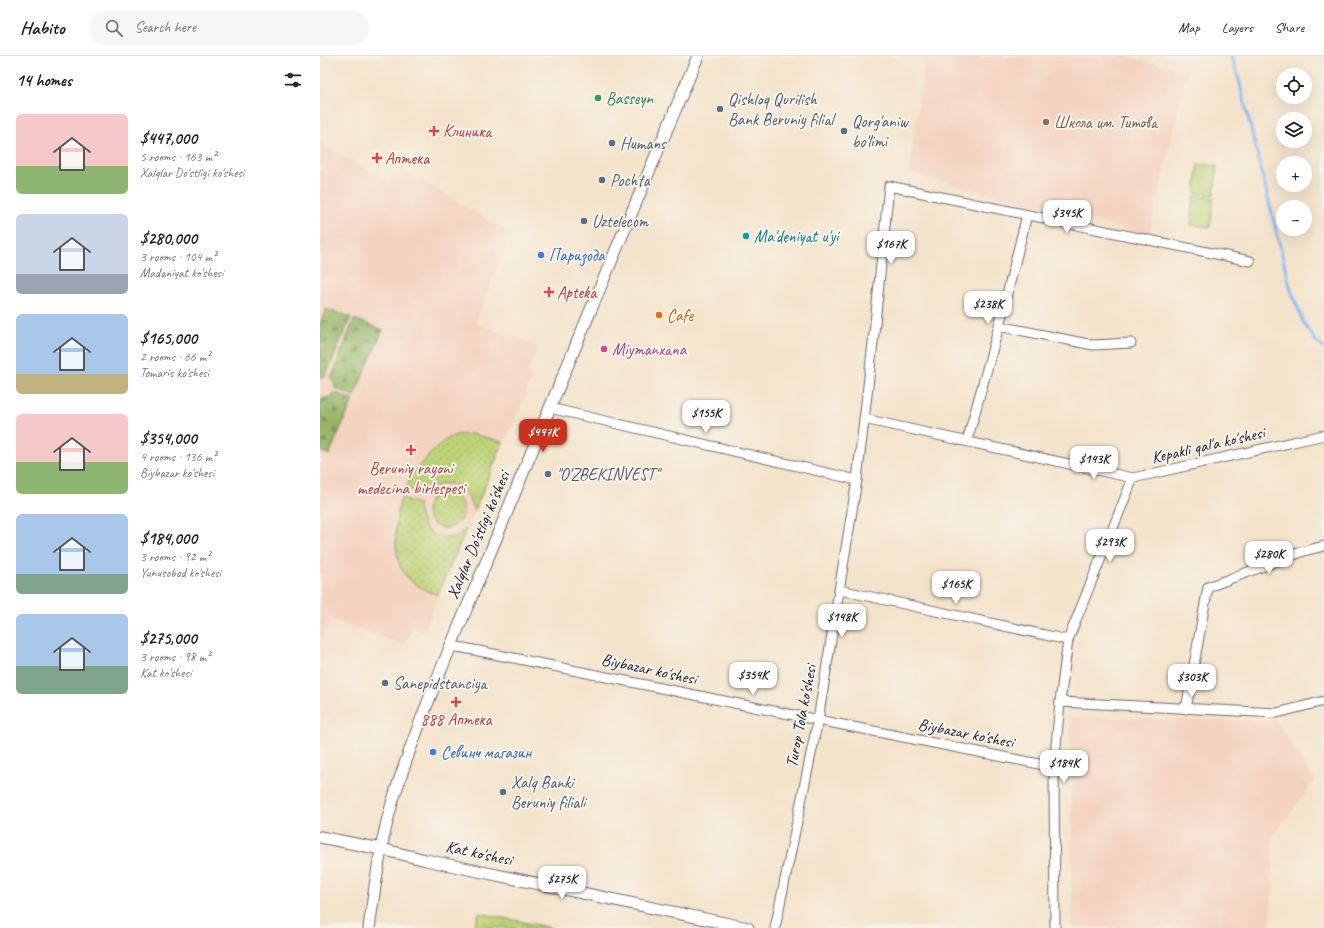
<!DOCTYPE html>
<html lang="en">
<head>
<meta charset="utf-8">
<style>
  :root { --surface:#fff; --page:#f6f6f6; --text:#222; --muted:#767676; --line:#e0e0e0; --accent:#c8321e }
  body { margin:0; font-family:Caveat,sans-serif; background:var(--page); color:var(--text); height:100vh; display:flex; flex-direction:column; font-size:15px; white-space:nowrap }
  * { box-sizing:border-box; margin:0 }
  p { font-size:13px; color:var(--muted) }
  .icon { flex:none; width:22px; height:22px; fill:none; stroke:currentColor; stroke-width:2; stroke-linecap:round; stroke-linejoin:round }
  .map { position:relative; flex:1; overflow:hidden }
  .sheet { display:flex; flex-direction:column; background:var(--surface); width:320px }
  .sheet>* { flex:none }
  .buttons { position:absolute; left:956px; top:12px; display:grid; gap:8px }
  .buttons a { display:grid; place-items:center; width:36px; height:36px; border-radius:50%; background:var(--surface); box-shadow:0 4px 16px #0002; font-size:20px }
  .price { position:absolute; translate:-50% -34px; padding:0 9px; border-radius:8px; background:#fff; color:#222; font-size:13px; line-height:26px; filter:drop-shadow(0 1px 2px #0008) }
  .price::after { content:''; position:absolute; left:50%; top:24px; width:12px; height:9px; margin-left:-6px; background:inherit; clip-path:polygon(0 0,100% 0,50% 100%) }
  .price.active { background:var(--accent); color:#fff }
  ul { padding:0; list-style:none }
  li { display:flex; align-items:center; gap:12px; height:100px; padding:0 16px }
  li span { display:grid; place-items:center; flex:none; width:112px; height:80px; border-radius:6px; color:#555 }
  li>.icon { margin-inline-start:auto }
  span .icon { width:48px; height:48px; fill:#fffc; stroke-width:1 }
  li b { font-size:17px }
  h2 { display:flex; justify-content:space-between; align-items:center; height:48px; padding:0 16px; font-size:17px }
  header { display:flex; align-items:center; gap:24px; box-sizing:border-box; height:56px; padding:0 20px; background:var(--surface); border-bottom:1px solid var(--line) }
  header strong { font-size:19px }
  nav { display:flex; gap:22px; margin-inline-start:auto; font-size:14px }
  .search { width:280px; height:36px; background:var(--page); display:flex; align-items:center; gap:10px; box-sizing:border-box; padding:0 14px; border-radius:22px; color:var(--muted); font-size:15px }
  main { display:flex; flex:1; min-height:0 }
  .map>svg:first-child { display:block }
</style>
</head>
<body>
<header>
<strong>Habito</strong>
<div class="search"><svg class="icon" aria-label="search" viewBox="0 0 24 24"><circle cx="10" cy="10" r="6"/><path d="M15 15l6 6"/></svg>Search here</div>
<nav><a>Map</a><a>Layers</a><a>Share</a></nav>
</header>
<main>
<section class="sheet">
<h2>14 homes<svg class="icon" aria-label="filters" viewBox="0 0 24 24"><path d="M4 7h16M4 17h16"/><circle cx="9" cy="7" r="2"/><circle cx="15" cy="17" r="2"/></svg></h2>
<ul>
<li><span style="background:linear-gradient(#f6c9c9 65%,#8fb573 0)"><svg class="icon" aria-label="home" viewBox="0 0 24 24"><path d="M3 11l9-7 9 7M6 9v11h12V9"/></svg></span><div><b>$447,000</b><p>5 rooms · 163 m²</p><p>Xalqlar Do'stligi ko'shesi</p></div></li>
<li><span style="background:linear-gradient(#c9d6e8 75%,#9aa5b1 0)"><svg class="icon" aria-label="home" viewBox="0 0 24 24"><path d="M3 11l9-7 9 7M6 9v11h12V9"/></svg></span><div><b>$280,000</b><p>3 rooms · 104 m²</p><p>Madaniyat ko'shesi</p></div></li>
<li><span style="background:linear-gradient(#a9c7e8 75%,#c2b280 0)"><svg class="icon" aria-label="home" viewBox="0 0 24 24"><path d="M3 11l9-7 9 7M6 9v11h12V9"/></svg></span><div><b>$165,000</b><p>2 rooms · 66 m²</p><p>Tomaris ko'shesi</p></div></li>
<li><span style="background:linear-gradient(#f6c9c9 60%,#8fb573 0)"><svg class="icon" aria-label="home" viewBox="0 0 24 24"><path d="M3 11l9-7 9 7M6 9v11h12V9"/></svg></span><div><b>$354,000</b><p>4 rooms · 136 m²</p><p>Biybazar ko'shesi</p></div></li>
<li><span style="background:linear-gradient(#a9c7e8 75%,#7fa58c 0)"><svg class="icon" aria-label="home" viewBox="0 0 24 24"><path d="M3 11l9-7 9 7M6 9v11h12V9"/></svg></span><div><b>$184,000</b><p>3 rooms · 92 m²</p><p>Yunusobod ko'shesi</p></div></li>
<li><span style="background:linear-gradient(#a9c7e8 65%,#7fa58c 0)"><svg class="icon" aria-label="home" viewBox="0 0 24 24"><path d="M3 11l9-7 9 7M6 9v11h12V9"/></svg></span><div><b>$275,000</b><p>3 rooms · 98 m²</p><p>Kat ko'shesi</p></div></li>
</ul>
</section>
<div class="map">
<svg width="1004" height="872" viewBox="0 0 1004 872">
  <defs>
    <pattern id="grass-dots" width="8" height="8" patternUnits="userSpaceOnUse"><rect width="8" height="8" fill="#bdd377"/><path d="M2 2h.1M6 6h.1" fill="none" stroke="#a2b568" stroke-width="1.8" stroke-linecap="round"/></pattern>
    <pattern id="forest-firs" width="22" height="20" patternUnits="userSpaceOnUse"><rect width="22" height="20" fill="#96b568"/><path d="M5 1l3.5 6h-7zM16 11l3.5 6h-7z" fill="#7a9357"/></pattern>
    <pattern id="park-crowns" width="20" height="18" patternUnits="userSpaceOnUse"><rect width="20" height="18" fill="#bdd377"/><path d="M2 6a3 3 0 1 1 6 0M12 15a3 3 0 1 1 6 0" fill="none" stroke="#a2b568"/></pattern>
  </defs>
  <rect width="100%" height="100%" fill="#f7f3e8"/>
  <filter id="ink" filterUnits="userSpaceOnUse"><feTurbulence type="fractalNoise" baseFrequency=".025" numOctaves="2"/><feDisplacementMap in="SourceGraphic" scale="8" xChannelSelector="R" yChannelSelector="G"/><feConvolveMatrix kernelMatrix="1 2 1 2 8 2 1 2 1" color-interpolation-filters="sRGB"/></filter>
  <filter id="wash" filterUnits="userSpaceOnUse"><feTurbulence type="fractalNoise" baseFrequency=".012" numOctaves="4" result="noise"/><feDisplacementMap in="SourceGraphic" scale="16" xChannelSelector="R" yChannelSelector="G"/><feGaussianBlur stdDeviation="0.9" result="paint"/><feColorMatrix in="noise" values="0 0 0 0 0 0 0 0 0 0 0 0 0 0 0 0 0 1.4 0 .05"/><feComposite in="paint" operator="in"/></filter>
  <g filter="url(#wash)">
    <rect width="100%" height="100%" fill="#f4e3cb"/>
    <g fill="#f4d3c0">
      <path d="M605,0H805L867,15L829,179L589,117Z"/>
      <path d="M0,87L69,126L80,112L191,177L155,267L218,290L207,318L213,321L103,577L93,572L85,589L10,563L0,587Z"/>
      <path d="M750,661L957,666L995,725L953,779L951,872H752Z"/>
    </g>
    <g fill="url(#grass-dots)" stroke="#707a59">
      <path d="M152,378L183,386L155,454C151,451 151,445 148,440C136,422 118,426 103,438L86,432L90,421L113,395L124,385L135,379Z"/>
      <circle cx="125" cy="454" r="18"/>
      <path d="M81,442L98,448C99,465 106,480 125,481C133,482 140,479 145,473L146,474L117,539C107,535 95,529 87,521C71,504 75,463 81,442Z"/>
    </g>
    <g fill="url(#forest-firs)" stroke="#5c6c52">
      <path d="M6,253L31,261L6,320L0,321V267Z"/>
      <path d="M34,263L63,274L34,340L15,332V328L11,323Z"/>
      <path d="M14,336L33,344L9,399L0,395V347L2,343L9,341Z"/>
    </g>
    <path fill="url(#park-crowns)" stroke="#707a59" d="M159,857L233,872H154Z"/>
    <g fill="#bdd377" stroke="#707a59">
      <path d="M878,108L897,110L894,139L875,137Z"/>
      <path d="M874,140L894,142L890,171L871,169Z"/>
    </g>
    <g fill="none" stroke-linecap="round" stroke-linejoin="round">
      <path stroke="#84bbf3" stroke-width="3" d="M911,0L919,24L970,231L983,266L995,284L1004,292"/>
    </g>
  </g>
  <g filter="url(#ink)">
    <g fill="none" stroke-linecap="round" stroke-linejoin="round">
      <defs>
        <g id="minor">
          <path d="M679,270L773,289L811,287"/>
          <path d="M230,352L537,424"/>
          <path d="M544,363L813,422L1004,379"/>
          <path d="M647,385L679,270L707,159"/>
          <path d="M520,534L748,584"/>
          <path d="M130,590L144,592L498,664L734,711"/>
          <path d="M740,646L957,657L1004,645"/>
          <path d="M866,653L888,531L984,495L1004,490"/>
          <path d="M455,872L498,664L537,424L553,287L569,130L930,205"/>
          <path d="M735,872L734,711L740,646L748,584L813,422"/>
        </g>
        <g id="tertiary">
          <path d="M0,781L61,793L106,804L428,872"/>
          <path d="M49,872C55,831 60,788 72,747C102,651 144,561 182,468C246,311 312,156 378,0"/>
        </g>
      </defs>
      <use href="#minor" stroke="#6c666d" stroke-width="11"/>
      <use href="#tertiary" stroke="#6c666d" stroke-width="13"/>
      <use href="#minor" stroke="#fff" stroke-width="9"/>
      <use href="#tertiary" stroke="#fff" stroke-width="11"/>
    </g>
  </g>
  <circle fill="#2e9e5b" stroke="#f7f3e8" stroke-width="1.5" cx="278" cy="42" r="4"/>
  <g fill="#5c6f8a" stroke="#f7f3e8" stroke-width="1.5">
    <circle cx="400" cy="53" r="4"/>
    <circle cx="524" cy="75" r="4"/>
    <circle cx="292" cy="87" r="4"/>
    <circle cx="282" cy="124" r="4"/>
    <circle cx="264" cy="165" r="4"/>
    <circle cx="228" cy="418" r="4"/>
    <circle cx="65" cy="627" r="4"/>
    <circle cx="183" cy="736" r="4"/>
  </g>
  <circle fill="#8d6e63" stroke="#f7f3e8" stroke-width="1.5" cx="726" cy="66" r="4"/>
  <g fill="#e0444e" stroke="#f7f3e8" stroke-width="1.5">
    <path d="M112 69h4v4h4v4h-4v4h-4v-4h-4v-4h4z"/>
    <path d="M55 96h4v4h4v4h-4v4h-4v-4h-4v-4h4z"/>
    <path d="M227 230h4v4h4v4h-4v4h-4v-4h-4v-4h4z"/>
    <path d="M89 388h4v4h4v4h-4v4h-4v-4h-4v-4h4z"/>
    <path d="M134 640h4v4h4v4h-4v4h-4v-4h-4v-4h4z"/>
  </g>
  <circle fill="#0f9aa8" stroke="#f7f3e8" stroke-width="1.5" cx="426" cy="180" r="4"/>
  <g fill="#3f7fe0" stroke="#f7f3e8" stroke-width="1.5">
    <circle cx="221" cy="199" r="4"/>
    <circle cx="113" cy="696" r="4"/>
  </g>
  <circle fill="#e8710a" stroke="#f7f3e8" stroke-width="1.5" cx="339" cy="259" r="4"/>
  <circle fill="#d1479c" stroke="#f7f3e8" stroke-width="1.5" cx="284" cy="293" r="4"/>
  <g text-anchor="middle" dominant-baseline="central" stroke-width="4" stroke-linejoin="round" paint-order="stroke">
    <g font-size="17" fill="#27864d" stroke="#f7f3e8" text-anchor="start">
      <text x="286" y="42">Basseyn</text>
    </g>
    <g font-size="17" fill="#4e5e75" stroke="#f7f3e8" text-anchor="start">
      <text x="408" y="43">Qishloq Qurilish<tspan x="408" dy="20">Bank Beruniy filial</tspan></text>
      <text x="532" y="65">Qorg'aniw<tspan x="532" dy="20">bo'limi</tspan></text>
      <text x="300" y="87">Humans</text>
      <text x="290" y="124">Pochta</text>
      <text x="272" y="165">Uztelecom</text>
      <text x="236" y="418">"O'ZBEKINVEST"</text>
      <text x="73" y="627">Sanepidstanciya</text>
      <text x="191" y="726">Xalq Banki<tspan x="191" dy="20">Beruniy filiali</tspan></text>
    </g>
    <g font-size="17" fill="#785e54" stroke="#f7f3e8" text-anchor="start">
      <text x="734" y="66">Школа им. Титова</text>
    </g>
    <g font-size="17" fill="#be3a42" stroke="#f7f3e8" text-anchor="start">
      <text x="123" y="75">Клиника</text>
      <text x="65" y="102">Аптека</text>
      <text x="237" y="236">Apteka</text>
      <text x="91" y="412" text-anchor="middle">Beruniy rayoni<tspan x="91" dy="20">medecina birlespesi</tspan></text>
      <text x="136" y="663" text-anchor="middle">888 Аптека</text>
    </g>
    <g font-size="17" fill="#0d838f" stroke="#f7f3e8" text-anchor="start">
      <text x="434" y="180">Ma'deniyat u'yi</text>
    </g>
    <g font-size="17" fill="#366cbe" stroke="#f7f3e8" text-anchor="start">
      <text x="229" y="199">Паризода</text>
      <text x="121" y="696">Севинч магазин</text>
    </g>
    <g font-size="17" fill="#c56008" stroke="#f7f3e8" text-anchor="start">
      <text x="347" y="259">Cafe</text>
    </g>
    <g font-size="17" fill="#b23c85" stroke="#f7f3e8" text-anchor="start">
      <text x="292" y="293">Miymanxana</text>
    </g>
    <g font-size="17" fill="#22223b" stroke="#f7f3e8">
      <text transform="translate(888 389) rotate(-13)">Kepakli qal'a ko'shesi</text>
      <text transform="translate(158 479) rotate(-67)">Xalqlar Do'stligi ko'shesi</text>
      <text transform="translate(329 613) rotate(12)">Biybazar ko'shesi</text>
      <text transform="translate(481 660) rotate(-79)">Turop Tola ko'shesi</text>
      <text transform="translate(646 677) rotate(11)">Biybazar ko'shesi</text>
      <text transform="translate(159 797) rotate(12)">Kat ko'shesi</text>
    </g>
  </g>
</svg>
<div class="buttons">
<a><svg class="icon" aria-label="locate" viewBox="0 0 24 24"><circle cx="12" cy="12" r="6"/><path d="M12 2v4M12 18v4M2 12h4M18 12h4"/></svg></a>
<a><svg class="icon" aria-label="layers" viewBox="0 0 24 24"><path d="M12 4l9 5-9 5-9-5zM3 14l9 5 9-5"/></svg></a>
<a>+</a>
<a>−</a>
</div>
<b class="price" style="left:747px;top:178px">$345K</b>
<b class="price" style="left:571px;top:209px">$167K</b>
<b class="price" style="left:668px;top:269px">$238K</b>
<b class="price" style="left:386px;top:378px">$155K</b>
<b class="price active" style="left:223px;top:397px">$447K</b>
<b class="price" style="left:774px;top:424px">$143K</b>
<b class="price" style="left:790px;top:507px">$293K</b>
<b class="price" style="left:949px;top:519px">$280K</b>
<b class="price" style="left:636px;top:549px">$165K</b>
<b class="price" style="left:522px;top:582px">$148K</b>
<b class="price" style="left:433px;top:640px">$354K</b>
<b class="price" style="left:872px;top:642px">$303K</b>
<b class="price" style="left:744px;top:728px">$184K</b>
<b class="price" style="left:242px;top:844px">$275K</b>
</div>
</main>
</body>
</html>
